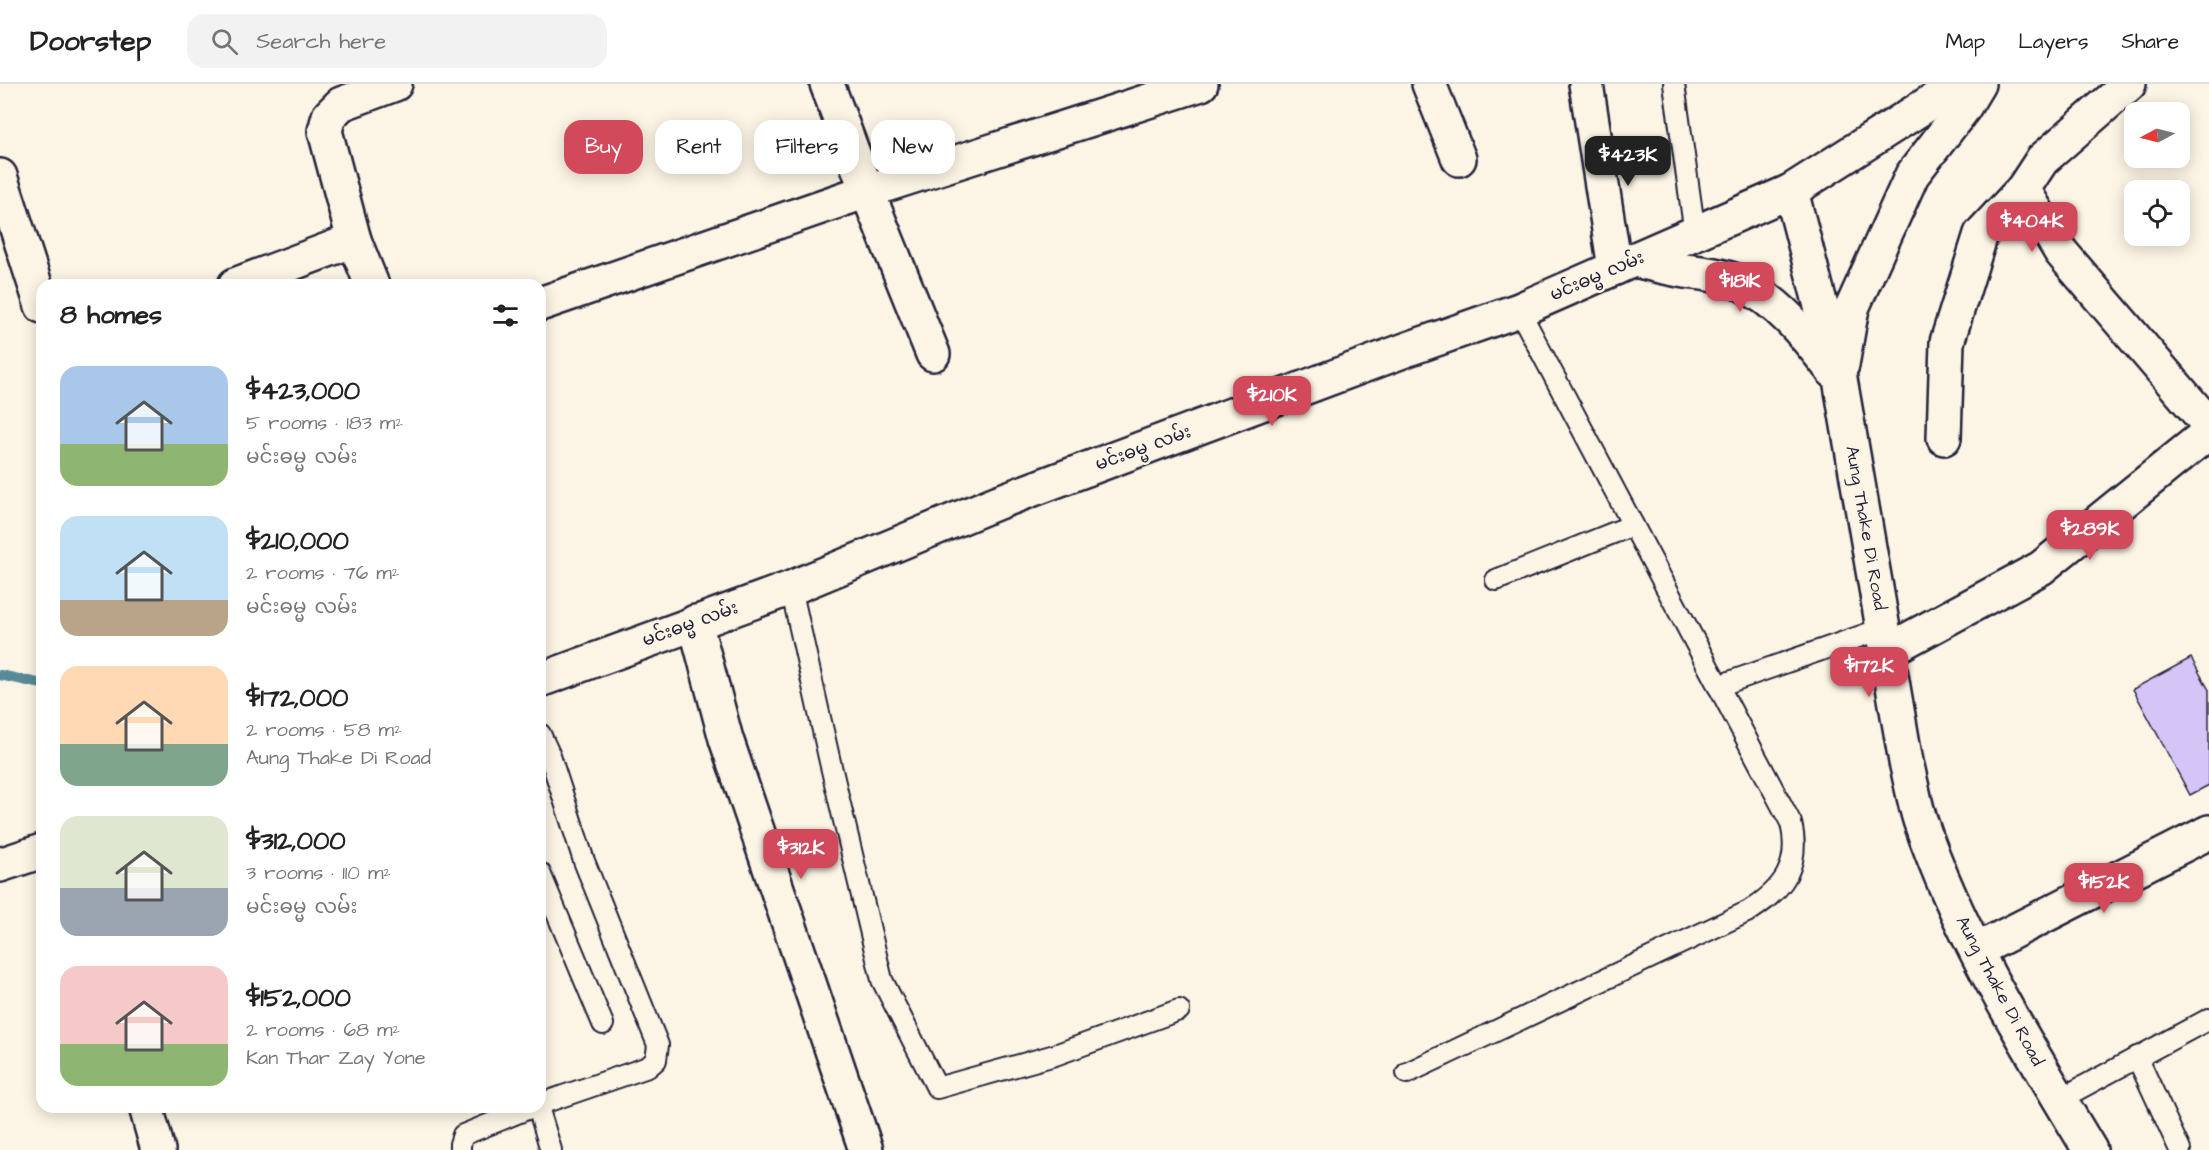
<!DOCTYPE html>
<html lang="en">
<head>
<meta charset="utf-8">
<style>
  :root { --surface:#fff; --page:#f2f2f2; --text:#222; --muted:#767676; --line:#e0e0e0; --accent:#d1495b }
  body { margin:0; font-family:"Architects Daughter","Noto Sans Myanmar",sans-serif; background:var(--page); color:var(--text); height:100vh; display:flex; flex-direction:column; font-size:22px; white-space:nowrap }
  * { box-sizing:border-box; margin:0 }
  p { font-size:20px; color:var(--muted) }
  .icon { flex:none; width:33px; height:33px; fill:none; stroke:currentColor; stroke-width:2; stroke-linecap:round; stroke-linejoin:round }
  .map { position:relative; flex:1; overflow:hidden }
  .details { position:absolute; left:36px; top:195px; width:510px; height:834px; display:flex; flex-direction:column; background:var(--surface); border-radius:18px; box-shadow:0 3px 15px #0003 }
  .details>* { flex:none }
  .hud { position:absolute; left:564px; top:36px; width:570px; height:54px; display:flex; gap:12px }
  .needle { width:39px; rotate:263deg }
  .buttons { position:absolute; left:2124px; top:18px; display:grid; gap:12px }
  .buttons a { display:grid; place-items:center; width:66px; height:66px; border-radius:12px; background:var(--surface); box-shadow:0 3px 15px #0003; font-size:30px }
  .price { position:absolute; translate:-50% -51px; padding:0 14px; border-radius:12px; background:var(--accent); color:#fff; font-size:20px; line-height:39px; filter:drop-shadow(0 2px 3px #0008) }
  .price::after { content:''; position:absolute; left:50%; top:36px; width:18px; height:14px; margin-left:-9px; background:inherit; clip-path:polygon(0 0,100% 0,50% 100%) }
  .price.active { background:#222; color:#fff }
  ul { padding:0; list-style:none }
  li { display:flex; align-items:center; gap:18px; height:150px; padding:0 24px }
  li span { display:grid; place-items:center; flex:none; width:168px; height:120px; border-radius:18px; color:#555 }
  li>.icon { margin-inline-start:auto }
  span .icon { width:72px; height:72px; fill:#fffc; stroke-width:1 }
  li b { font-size:26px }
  h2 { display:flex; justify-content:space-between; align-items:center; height:72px; padding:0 24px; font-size:26px }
  .chip { padding:0 21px; border-radius:18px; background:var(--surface); box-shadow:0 3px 15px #0003; font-size:21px; line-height:54px }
  .chip.active { background:var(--accent); color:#fff }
  header { display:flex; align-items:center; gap:36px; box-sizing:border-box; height:84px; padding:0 30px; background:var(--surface); border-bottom:2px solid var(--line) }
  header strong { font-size:28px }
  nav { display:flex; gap:33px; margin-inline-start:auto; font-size:21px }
  .search { width:420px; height:54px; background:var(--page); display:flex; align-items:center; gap:15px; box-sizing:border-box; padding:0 21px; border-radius:18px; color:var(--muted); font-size:22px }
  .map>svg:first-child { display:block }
</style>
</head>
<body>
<header>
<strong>Doorstep</strong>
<div class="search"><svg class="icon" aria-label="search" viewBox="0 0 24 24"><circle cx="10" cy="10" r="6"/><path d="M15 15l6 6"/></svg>Search here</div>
<nav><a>Map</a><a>Layers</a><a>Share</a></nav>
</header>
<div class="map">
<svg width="2209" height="1066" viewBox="0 0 2209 1066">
  <rect width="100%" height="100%" fill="#fcf5e5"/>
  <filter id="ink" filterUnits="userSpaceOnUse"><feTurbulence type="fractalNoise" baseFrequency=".0167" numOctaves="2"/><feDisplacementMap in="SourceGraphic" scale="12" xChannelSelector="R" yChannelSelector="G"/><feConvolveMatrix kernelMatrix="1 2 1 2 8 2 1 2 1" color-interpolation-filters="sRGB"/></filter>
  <g filter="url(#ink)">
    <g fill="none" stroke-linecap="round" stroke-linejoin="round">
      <path stroke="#598a99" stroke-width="10" d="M0,591L42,600"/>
    </g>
    <path fill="#d5c5f6" stroke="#22223b" stroke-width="1.5" d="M2191,574L2209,606V701L2190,711L2133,605Z"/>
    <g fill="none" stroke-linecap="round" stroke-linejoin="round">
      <defs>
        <g id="lane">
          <path d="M1674,0L1695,150"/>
          <path d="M1496,496L1633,441"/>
          <path d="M791,504L830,678L882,896L937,1004L1055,971L1179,926"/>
          <path d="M1718,602L1884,544"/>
          <path d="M540,650L550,672L584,777L658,961L656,976L648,983L540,1020"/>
          <path d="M540,789L603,940"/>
          <path d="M2137,973L2180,1066"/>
          <path d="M1407,989L1749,827C1784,805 1801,781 1791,739L1519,226"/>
          <path d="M2060,1015L2209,935"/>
          <path d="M538,1023L551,1066"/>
          <path d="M460,1066V1060L463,1051L532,1023"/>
        </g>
        <g id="street">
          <path d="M827,0L867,107L933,270"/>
          <path d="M1429,0L1459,75"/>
          <path d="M1586,0L1615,184"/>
          <path d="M2129,0L2042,76L2023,105L2061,168L2209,341"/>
          <path d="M354,156L325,47L329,32L341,20L395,0"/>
          <path d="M235,201L354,156L372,201"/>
          <path d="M540,220L867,107L1201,0"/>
          <path d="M1944,354L1947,258L1981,150L2023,105"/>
          <path d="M695,538L726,655L866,1066"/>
          <path d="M1887,567L2041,484L2209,348"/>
          <path d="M1977,866L2209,748"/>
          <path d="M146,1023L158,1066"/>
        </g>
        <g id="secondary">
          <path d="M0,92L42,222"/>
          <path d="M1791,107L1840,295L1906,678C1911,697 1914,717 1920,736C1958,850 2028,963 2090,1066"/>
          <path d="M1635,176C1651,180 1668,184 1685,187C1703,189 1722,191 1739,198C1779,217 1807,253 1833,287"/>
          <path d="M1842,281L1852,224L1912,91L1963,25L1978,0"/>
          <path d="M540,596L791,504L996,419L1408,265L1519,226L1791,107L1959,0"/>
          <path d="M0,781L42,767"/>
        </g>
      </defs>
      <use href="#lane" stroke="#22223b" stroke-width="24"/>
      <use href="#street" stroke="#22223b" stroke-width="38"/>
      <use href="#secondary" stroke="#22223b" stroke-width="38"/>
      <use href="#lane" stroke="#fcf5e5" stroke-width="20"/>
      <use href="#street" stroke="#fcf5e5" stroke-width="33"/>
      <use href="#secondary" stroke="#fcf5e5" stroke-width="33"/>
    </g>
  </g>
  <g text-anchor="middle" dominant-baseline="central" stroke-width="5" stroke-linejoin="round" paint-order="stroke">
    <g font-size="18" fill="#22223b" stroke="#fcf5e5">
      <text transform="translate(1597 192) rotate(-23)">မင်းဓမ္မ လမ်း</text>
      <text transform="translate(1143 364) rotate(-20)">မင်းဓမ္မ လမ်း</text>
      <text transform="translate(1866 444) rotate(80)">Aung Thake Di Road</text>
      <text transform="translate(690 540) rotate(-20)">မင်းဓမ္မ လမ်း</text>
      <text transform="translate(2000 907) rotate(62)">Aung Thake Di Road</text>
    </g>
  </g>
</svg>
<div class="buttons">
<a><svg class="needle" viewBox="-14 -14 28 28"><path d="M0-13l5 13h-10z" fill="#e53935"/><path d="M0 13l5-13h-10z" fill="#767676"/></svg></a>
<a><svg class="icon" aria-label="locate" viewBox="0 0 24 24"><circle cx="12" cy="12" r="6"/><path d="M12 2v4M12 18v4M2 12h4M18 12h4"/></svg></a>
</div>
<b class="price active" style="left:1628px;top:103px">$423K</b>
<b class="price" style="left:2032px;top:169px">$404K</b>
<b class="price" style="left:1740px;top:229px">$181K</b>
<b class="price" style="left:1272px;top:343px">$210K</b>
<b class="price" style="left:2090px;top:477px">$289K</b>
<b class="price" style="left:1869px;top:614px">$172K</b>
<b class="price" style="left:801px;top:796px">$312K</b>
<b class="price" style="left:2104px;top:830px">$152K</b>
<div class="hud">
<a class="chip active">Buy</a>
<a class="chip">Rent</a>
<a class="chip">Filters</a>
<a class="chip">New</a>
</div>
<section class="details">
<h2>8 homes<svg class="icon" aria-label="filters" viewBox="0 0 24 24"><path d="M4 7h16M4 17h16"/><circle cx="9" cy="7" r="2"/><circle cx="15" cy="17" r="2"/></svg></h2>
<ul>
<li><span style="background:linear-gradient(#a9c7e8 65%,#8fb573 0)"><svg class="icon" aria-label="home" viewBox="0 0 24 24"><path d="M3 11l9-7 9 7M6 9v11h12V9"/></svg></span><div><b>$423,000</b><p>5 rooms · 183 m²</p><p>မင်းဓမ္မ လမ်း</p></div></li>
<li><span style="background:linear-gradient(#bfe0f5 70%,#b9a48a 0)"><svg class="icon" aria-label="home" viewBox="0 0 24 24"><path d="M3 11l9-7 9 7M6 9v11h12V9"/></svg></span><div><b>$210,000</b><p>2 rooms · 76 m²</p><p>မင်းဓမ္မ လမ်း</p></div></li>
<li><span style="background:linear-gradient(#ffd9b3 65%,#7fa58c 0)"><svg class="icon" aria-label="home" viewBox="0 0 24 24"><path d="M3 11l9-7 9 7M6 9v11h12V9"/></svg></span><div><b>$172,000</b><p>2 rooms · 58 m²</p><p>Aung Thake Di Road</p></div></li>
<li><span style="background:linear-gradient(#dfe7d0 60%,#9aa5b1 0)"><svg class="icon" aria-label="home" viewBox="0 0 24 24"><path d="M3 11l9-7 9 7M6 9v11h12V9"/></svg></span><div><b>$312,000</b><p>3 rooms · 110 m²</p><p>မင်းဓမ္မ လမ်း</p></div></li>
<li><span style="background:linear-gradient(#f6c9c9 65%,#8fb573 0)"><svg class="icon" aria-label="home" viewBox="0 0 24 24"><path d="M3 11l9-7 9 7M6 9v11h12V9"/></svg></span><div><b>$152,000</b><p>2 rooms · 68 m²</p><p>Kan Thar Zay Yone</p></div></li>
</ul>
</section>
</div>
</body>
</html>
